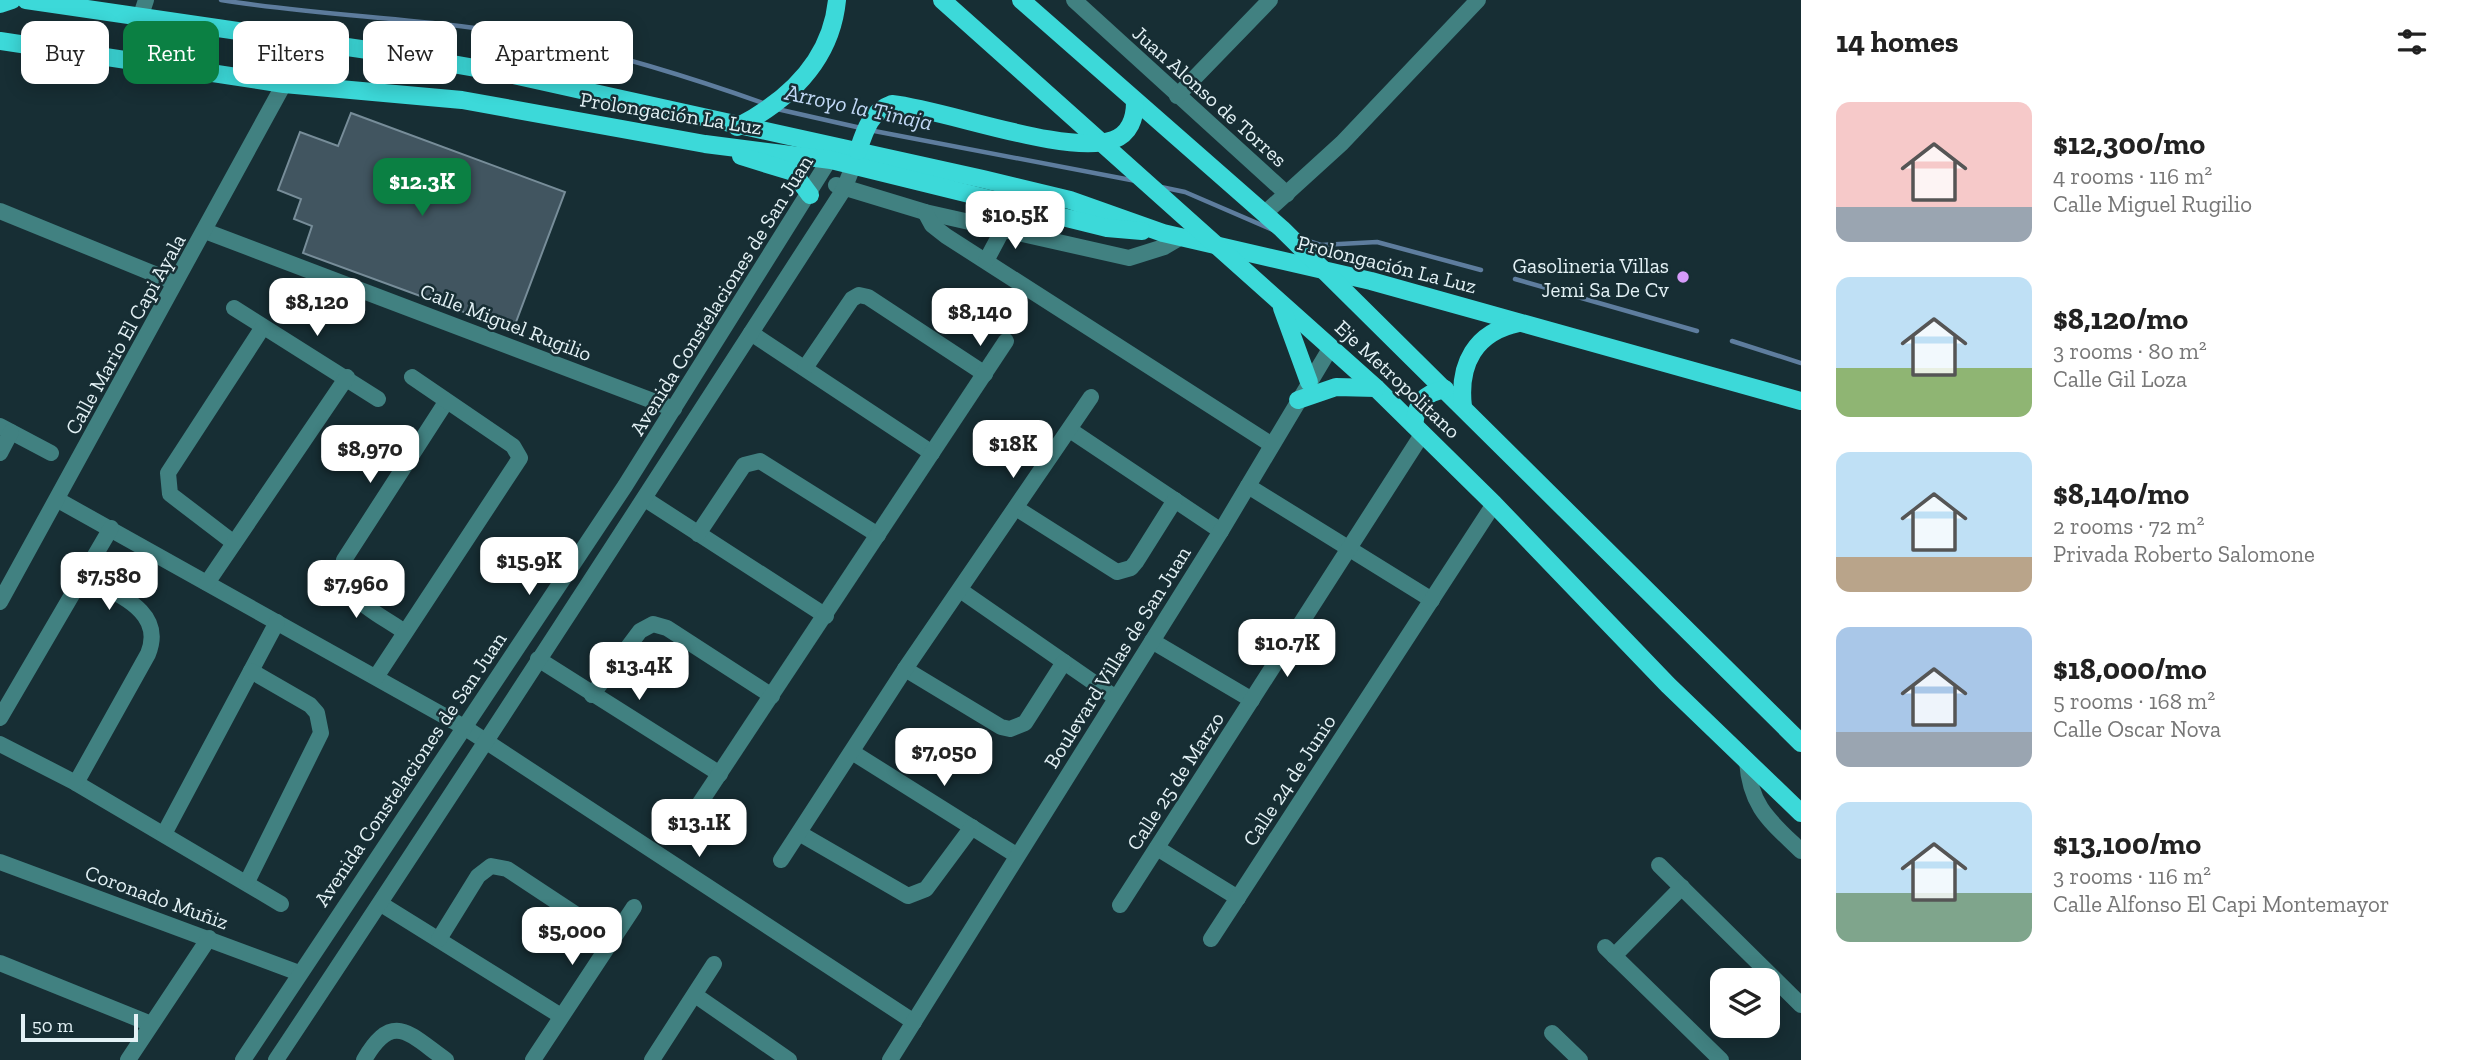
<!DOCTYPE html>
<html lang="en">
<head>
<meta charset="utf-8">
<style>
  :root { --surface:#fff; --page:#f6f6f6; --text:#222; --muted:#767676; --accent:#0b8043 }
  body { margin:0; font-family:"Zilla Slab",serif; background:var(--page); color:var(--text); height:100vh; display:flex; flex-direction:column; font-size:26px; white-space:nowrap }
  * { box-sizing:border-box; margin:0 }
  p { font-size:23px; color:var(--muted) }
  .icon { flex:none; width:38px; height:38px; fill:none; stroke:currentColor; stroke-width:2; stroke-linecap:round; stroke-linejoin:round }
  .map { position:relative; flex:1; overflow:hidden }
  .side { display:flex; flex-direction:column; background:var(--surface); width:665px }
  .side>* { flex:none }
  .guide { position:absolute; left:21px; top:21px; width:665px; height:63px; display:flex; gap:14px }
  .controls { position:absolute; left:1710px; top:968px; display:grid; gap:14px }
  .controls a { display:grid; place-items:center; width:70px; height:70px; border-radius:14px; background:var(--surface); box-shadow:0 4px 18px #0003; font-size:35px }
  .scale { position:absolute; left:21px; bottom:18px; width:117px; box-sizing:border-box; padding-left:7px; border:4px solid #e3f1f5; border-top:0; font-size:19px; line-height:24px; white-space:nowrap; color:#e3f1f5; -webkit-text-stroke:5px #172e34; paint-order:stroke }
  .price { position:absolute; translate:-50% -60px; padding:0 16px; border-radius:14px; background:#fff; color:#222; font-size:23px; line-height:46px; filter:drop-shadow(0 2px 4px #0008) }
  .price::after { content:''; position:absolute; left:50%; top:42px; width:21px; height:16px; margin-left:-10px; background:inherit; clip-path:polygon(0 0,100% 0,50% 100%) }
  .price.active { background:var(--accent); color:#fff }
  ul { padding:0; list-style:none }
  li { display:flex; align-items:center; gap:21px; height:175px; padding:0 35px }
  li span { display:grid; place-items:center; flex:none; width:196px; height:140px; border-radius:14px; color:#555 }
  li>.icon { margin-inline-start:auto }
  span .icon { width:84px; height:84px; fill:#fffc; stroke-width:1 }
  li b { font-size:30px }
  h2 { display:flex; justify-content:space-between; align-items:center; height:84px; padding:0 35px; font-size:30px }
  .pill { padding:0 24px; border-radius:14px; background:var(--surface); box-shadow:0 4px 18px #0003; font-size:24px; line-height:63px }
  .pill.active { background:var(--accent); color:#fff }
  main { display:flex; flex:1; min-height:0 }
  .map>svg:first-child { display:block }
</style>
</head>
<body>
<main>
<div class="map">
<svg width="1801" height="1060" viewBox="0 0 1801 1060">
  <rect width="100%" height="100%" fill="#172e34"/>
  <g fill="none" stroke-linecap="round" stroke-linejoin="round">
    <g stroke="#5e7d9e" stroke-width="4.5">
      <path d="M221,0C331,18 447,18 556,42C626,57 698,80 766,104"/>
      <path d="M777,109L861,128"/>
      <path d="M869,130L1136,181"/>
      <path d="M1161,187L1185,192L1273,230"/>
      <path d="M1302,239L1321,245L1377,242L1481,270"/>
      <path d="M1515,279L1697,331"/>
      <path d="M1732,341L1801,363"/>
    </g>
  </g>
  <path fill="#415560" stroke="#778d99" stroke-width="2" d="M351,113L565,192L513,330L303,253L312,226L294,219L301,199L278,190L300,132L338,146Z"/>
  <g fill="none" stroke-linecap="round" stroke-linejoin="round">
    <g stroke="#418181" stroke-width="16">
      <path d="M1074,0L1287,194"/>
      <path d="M140,18L146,0"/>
      <path d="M1177,96L1270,0"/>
      <path d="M836,185L925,212L1129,258L1164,247L1181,237"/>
      <path d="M0,211L174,282"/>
      <path d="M925,212L932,225L946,236L1272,445"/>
      <path d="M1265,213L1342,143L1478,0"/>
      <path d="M205,231L674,409"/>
      <path d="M986,261L1003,229"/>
      <path d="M234,308L378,399"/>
      <path d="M751,333L932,453"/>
      <path d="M805,368L852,299L859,295L868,297L985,374"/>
      <path d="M0,426L51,453"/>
      <path d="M1070,430L1221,531"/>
      <path d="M0,453L11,432"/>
      <path d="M1248,486L1432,600"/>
      <path d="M645,499L826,616"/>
      <path d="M58,500L464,727L914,1022"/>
      <path d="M1016,508L1117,572L1131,568L1136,562L1175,500"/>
      <path d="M698,534L744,465L760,461L878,535"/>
      <path d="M234,543L170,494L168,473L263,327"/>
      <path d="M207,583L347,377"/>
      <path d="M960,590L1116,698"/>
      <path d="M0,602L284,84"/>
      <path d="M403,631C378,613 335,596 344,560L446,402"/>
      <path d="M1152,641L1252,700"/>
      <path d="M538,659L720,774"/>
      <path d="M905,669L1001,727L1010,729L1025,723L1064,662"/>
      <path d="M376,677L520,458L513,446L412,377"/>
      <path d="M592,695L640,631L653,624L667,628L772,696"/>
      <path d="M0,718L111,528"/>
      <path d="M0,744L76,783L281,904"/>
      <path d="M852,752L1016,855"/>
      <path d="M1747,761C1750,807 1770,821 1801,851"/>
      <path d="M76,783L148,654C166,610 115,594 84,576"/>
      <path d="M698,806L1006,341"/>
      <path d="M799,833L908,896L926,889L972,827"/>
      <path d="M164,834L277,622"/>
      <path d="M1157,848L1238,898"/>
      <path d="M781,860L905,669L1091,397"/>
      <path d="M0,862L299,973"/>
      <path d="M1659,865L1801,1005"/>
      <path d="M247,882L321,733L317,713L310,705L251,671"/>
      <path d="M381,904L561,1016"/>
      <path d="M1120,905L1423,433"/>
      <path d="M439,939L478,876L491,866L507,869L613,939"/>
      <path d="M1211,939L1494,504"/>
      <path d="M1605,947L1721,1060"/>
      <path d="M1614,956L1682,887"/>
      <path d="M0,963L151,1024"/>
      <path d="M695,995L789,1060"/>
      <path d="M1552,1033L1580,1060"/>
      <path d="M128,1060L209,938"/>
      <path d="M243,1060L625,486L836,149"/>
      <path d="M276,1060C468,771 656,480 844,189L857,156"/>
      <path d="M364,1060C393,1010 409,1034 446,1060"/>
      <path d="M533,1060L634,907"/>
      <path d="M652,1060L714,964"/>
      <path d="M890,1060L1221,531L1331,347"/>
    </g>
    <g stroke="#3cd9d9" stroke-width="18">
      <path d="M26,0L395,54L504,73L983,179L1070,200L1163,233L1371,281L1801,401"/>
      <path d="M942,0L1376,388L1494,504L1668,685L1801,813"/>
      <path d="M1021,0L1282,229L1801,743"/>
      <path d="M0,4L12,0"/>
      <path d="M0,41L284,84L462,100L705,144L831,160L1107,228L1142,231"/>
      <path d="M252,41C277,51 308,55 311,86"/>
      <path d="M737,127C789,100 831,61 837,0"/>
      <path d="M858,151C865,130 870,112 892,104C947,110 1066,156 1113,140C1130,134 1135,118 1135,102"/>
      <path d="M741,156L793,172L810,195"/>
      <path d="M1282,308L1309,382"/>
      <path d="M1298,400L1336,387L1376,388"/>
      <path d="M1463,407C1458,364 1475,332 1519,323"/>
      <path d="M1414,425C1417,403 1422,394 1445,389"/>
    </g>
  </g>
  <circle fill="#d69bfa" stroke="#172e34" stroke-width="2.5" cx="1683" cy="277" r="7"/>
  <g text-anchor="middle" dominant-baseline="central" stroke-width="5" stroke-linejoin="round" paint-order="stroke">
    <g font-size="21" fill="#e3f1f5" stroke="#172e34">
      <text transform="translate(1210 96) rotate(42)">Juan Alonso de Torres</text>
      <text transform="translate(671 113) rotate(9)">Prolongación La Luz</text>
      <text transform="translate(1387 264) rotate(14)">Prolongación La Luz</text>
      <text transform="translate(721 295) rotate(-58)">Avenida Constelaciones de San Juan</text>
      <text transform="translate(506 322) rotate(21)">Calle Miguel Rugilio</text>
      <text transform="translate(125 334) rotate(-61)">Calle Mario El Capi Ayala</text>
      <text transform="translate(1398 379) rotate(43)">Eje Metropolitano</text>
      <text transform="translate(1117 657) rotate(-58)">Boulevard Villas de San Juan</text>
      <text transform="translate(410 769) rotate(-56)">Avenida Constelaciones de San Juan</text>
      <text transform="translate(1289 780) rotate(-57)">Calle 24 de Junio</text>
      <text transform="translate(1175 781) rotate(-57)">Calle 25 de Marzo</text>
      <text transform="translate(157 897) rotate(20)">Coronado Muñiz</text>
    </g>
    <g font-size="21" fill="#e3f1f5" stroke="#172e34" text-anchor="end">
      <text x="1669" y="265">Gasolineria Villas<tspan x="1669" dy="24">Jemi Sa De Cv</tspan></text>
    </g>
    <g font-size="23" font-style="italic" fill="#c1d8f5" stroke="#172e34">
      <text transform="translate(859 107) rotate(12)">Arroyo la Tinaja</text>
    </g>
  </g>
</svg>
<div class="controls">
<a><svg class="icon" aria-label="layers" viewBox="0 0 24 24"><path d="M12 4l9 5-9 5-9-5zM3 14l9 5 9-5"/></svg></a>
</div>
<div class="scale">50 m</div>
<b class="price active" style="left:422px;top:218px">$12.3K</b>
<b class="price" style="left:1015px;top:251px">$10.5K</b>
<b class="price" style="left:317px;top:338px">$8,120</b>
<b class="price" style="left:980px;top:348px">$8,140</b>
<b class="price" style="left:1013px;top:480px">$18K</b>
<b class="price" style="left:370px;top:485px">$8,970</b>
<b class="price" style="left:529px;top:597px">$15.9K</b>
<b class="price" style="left:109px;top:612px">$7,580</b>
<b class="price" style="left:356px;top:620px">$7,960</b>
<b class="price" style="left:1287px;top:679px">$10.7K</b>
<b class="price" style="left:639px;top:702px">$13.4K</b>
<b class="price" style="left:944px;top:788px">$7,050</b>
<b class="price" style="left:699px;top:859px">$13.1K</b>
<b class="price" style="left:572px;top:967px">$5,000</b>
<div class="guide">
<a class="pill">Buy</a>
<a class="pill active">Rent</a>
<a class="pill">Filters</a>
<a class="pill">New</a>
<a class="pill">Apartment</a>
</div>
</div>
<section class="side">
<h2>14 homes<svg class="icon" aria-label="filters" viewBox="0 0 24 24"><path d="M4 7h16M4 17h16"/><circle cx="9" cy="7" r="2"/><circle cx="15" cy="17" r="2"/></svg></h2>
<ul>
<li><span style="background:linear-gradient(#f6c9c9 75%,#9aa5b1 0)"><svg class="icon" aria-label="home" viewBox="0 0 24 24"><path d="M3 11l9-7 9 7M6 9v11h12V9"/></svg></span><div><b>$12,300/mo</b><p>4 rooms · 116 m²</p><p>Calle Miguel Rugilio</p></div></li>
<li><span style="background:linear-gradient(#bfe0f5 65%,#8fb573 0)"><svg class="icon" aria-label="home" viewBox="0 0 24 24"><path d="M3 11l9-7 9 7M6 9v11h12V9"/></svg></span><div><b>$8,120/mo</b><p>3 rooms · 80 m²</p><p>Calle Gil Loza</p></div></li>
<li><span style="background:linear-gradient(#bfe0f5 75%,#b9a48a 0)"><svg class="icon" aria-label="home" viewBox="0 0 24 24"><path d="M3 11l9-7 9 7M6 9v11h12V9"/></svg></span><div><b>$8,140/mo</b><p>2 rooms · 72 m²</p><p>Privada Roberto Salomone</p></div></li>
<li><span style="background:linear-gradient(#a9c7e8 75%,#9aa5b1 0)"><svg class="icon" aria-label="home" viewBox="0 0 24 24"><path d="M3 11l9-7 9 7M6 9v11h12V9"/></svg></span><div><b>$18,000/mo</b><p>5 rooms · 168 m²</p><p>Calle Oscar Nova</p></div></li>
<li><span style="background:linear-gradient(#bfe0f5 65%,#7fa58c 0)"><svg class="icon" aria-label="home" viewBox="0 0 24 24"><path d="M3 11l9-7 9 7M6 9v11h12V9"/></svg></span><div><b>$13,100/mo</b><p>3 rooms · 116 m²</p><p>Calle Alfonso El Capi Montemayor</p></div></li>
</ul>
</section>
</main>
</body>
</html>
